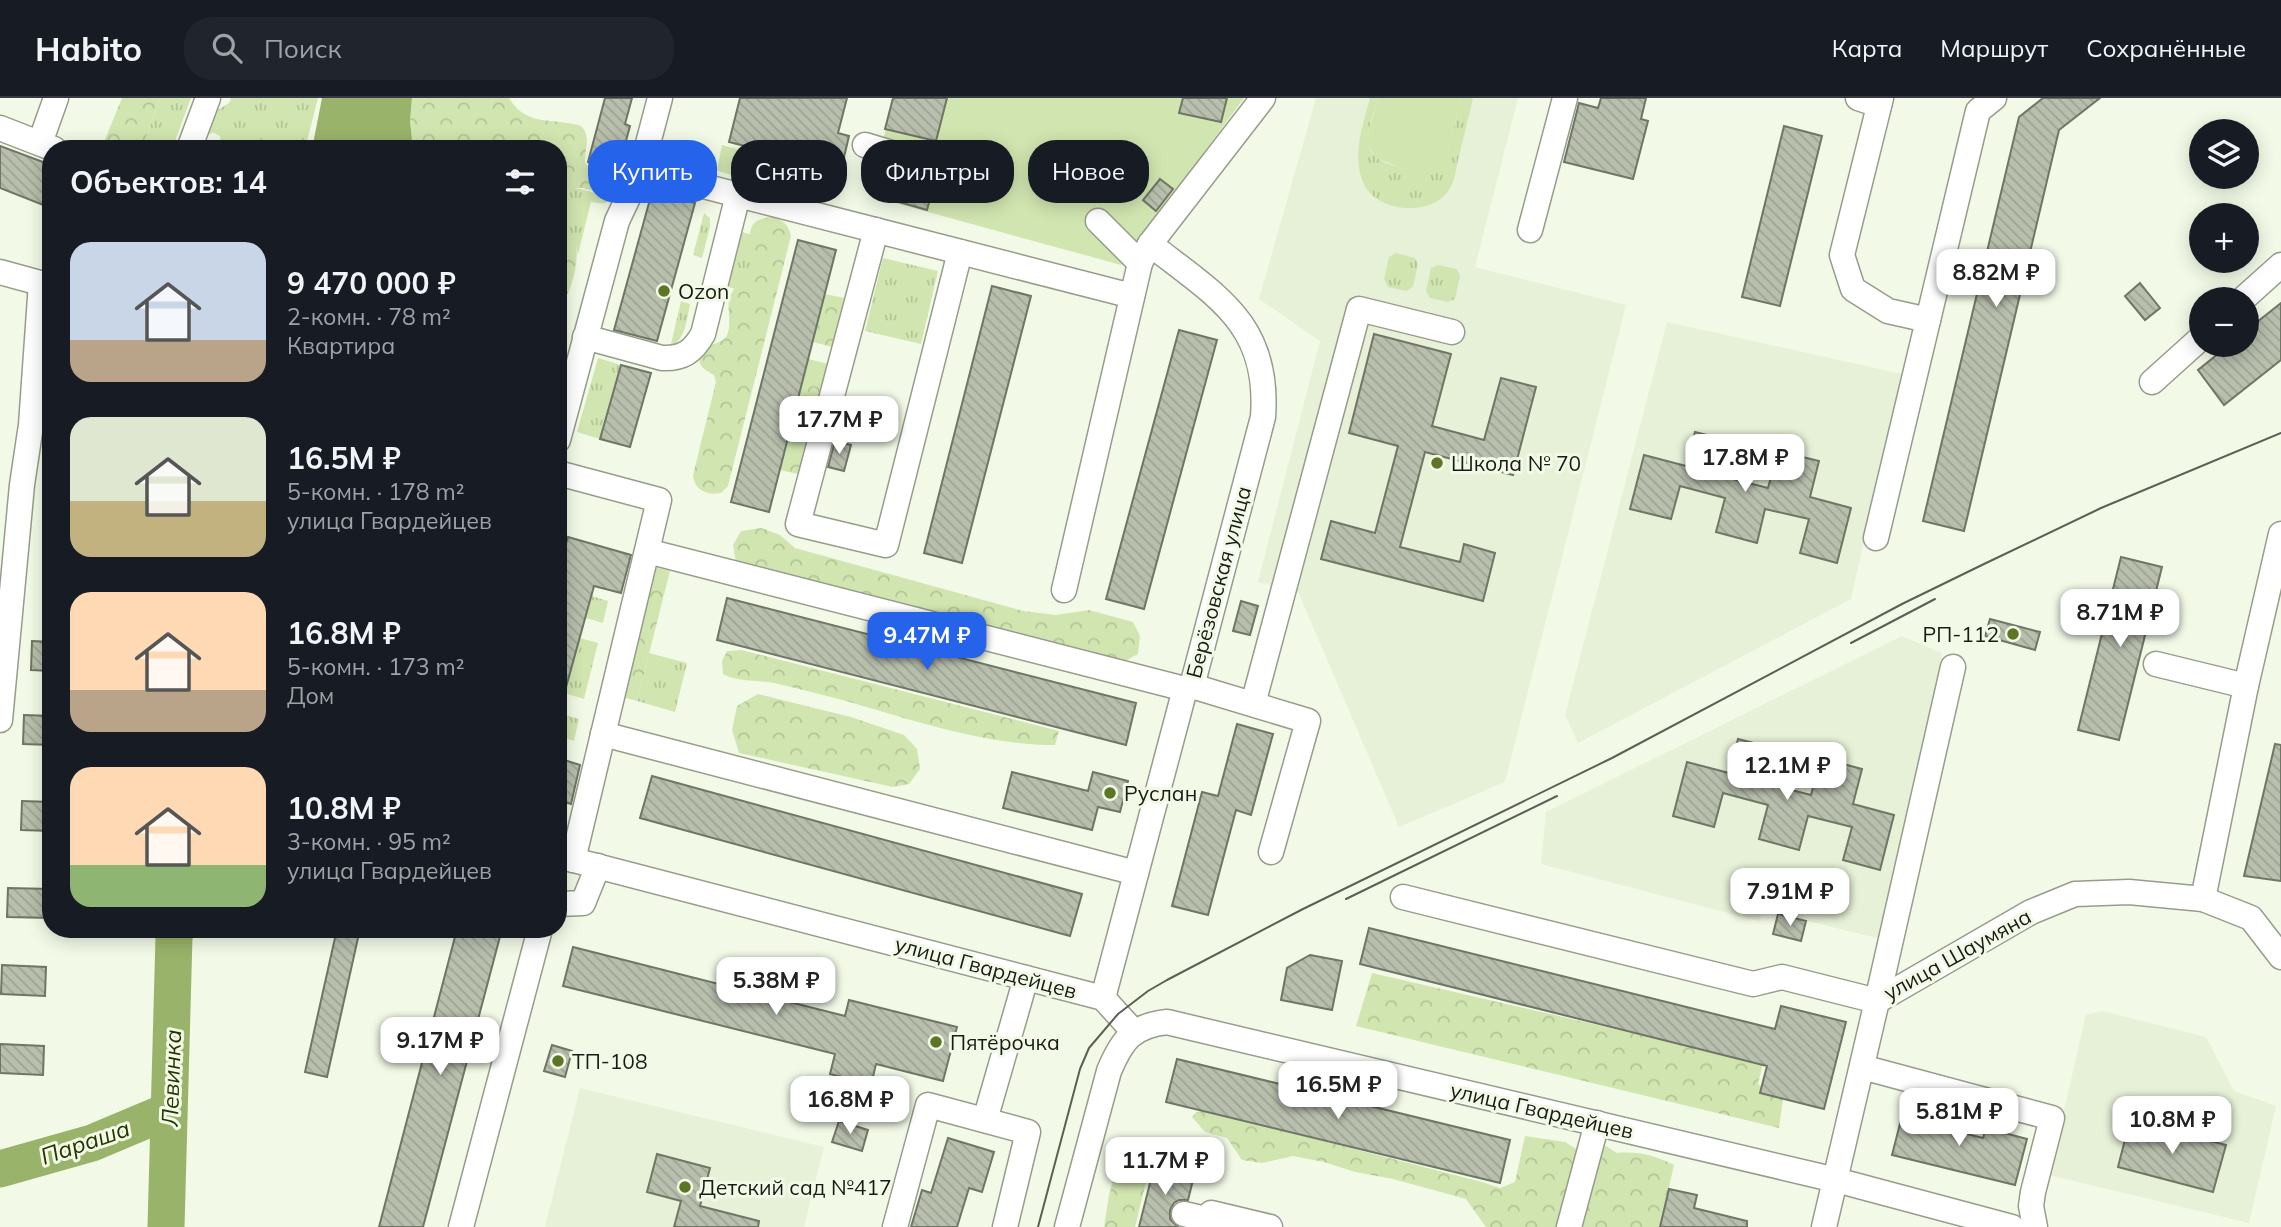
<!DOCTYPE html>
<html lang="ru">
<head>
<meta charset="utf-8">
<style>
  :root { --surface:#171b24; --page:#20242c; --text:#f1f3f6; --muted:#9ea1a6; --line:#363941; --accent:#2563eb }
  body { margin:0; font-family:Mulish,sans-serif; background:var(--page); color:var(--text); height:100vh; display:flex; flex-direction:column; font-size:26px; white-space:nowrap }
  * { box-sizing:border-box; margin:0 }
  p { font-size:23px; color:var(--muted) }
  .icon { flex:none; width:38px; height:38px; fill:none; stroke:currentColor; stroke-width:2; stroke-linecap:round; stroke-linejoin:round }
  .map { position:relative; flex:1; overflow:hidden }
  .drawer { position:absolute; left:42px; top:42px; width:525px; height:798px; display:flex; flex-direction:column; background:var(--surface); border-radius:28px; box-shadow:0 4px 18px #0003 }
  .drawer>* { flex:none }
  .hud { position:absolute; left:588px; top:42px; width:665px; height:63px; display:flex; gap:14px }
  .controls { position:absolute; left:2189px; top:21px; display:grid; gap:14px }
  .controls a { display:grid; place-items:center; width:70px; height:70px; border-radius:50%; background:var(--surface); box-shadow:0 4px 18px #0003; font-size:35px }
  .price { position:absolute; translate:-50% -60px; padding:0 16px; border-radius:14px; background:#fff; color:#222; font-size:23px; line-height:46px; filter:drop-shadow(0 2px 4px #0008) }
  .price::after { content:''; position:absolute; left:50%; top:42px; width:21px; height:16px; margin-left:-10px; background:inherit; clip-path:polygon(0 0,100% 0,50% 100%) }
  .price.on { background:var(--accent); color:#fff }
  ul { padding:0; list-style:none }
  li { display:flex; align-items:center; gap:21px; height:175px; padding:0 28px }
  li span { display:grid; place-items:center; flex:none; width:196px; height:140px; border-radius:21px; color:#555 }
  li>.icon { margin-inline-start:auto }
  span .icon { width:84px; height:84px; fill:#fffc; stroke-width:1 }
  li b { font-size:30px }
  h2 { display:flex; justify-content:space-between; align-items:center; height:84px; padding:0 28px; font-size:30px }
  .chip { padding:0 24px; border-radius:28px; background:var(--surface); box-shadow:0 4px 18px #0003; font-size:24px; line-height:63px }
  .chip.on { background:var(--accent); color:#fff }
  header { display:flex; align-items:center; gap:42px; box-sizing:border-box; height:98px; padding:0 35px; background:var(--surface); border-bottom:2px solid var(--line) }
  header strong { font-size:33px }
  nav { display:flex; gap:38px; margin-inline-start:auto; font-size:24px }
  .search { width:490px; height:63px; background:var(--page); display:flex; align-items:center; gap:18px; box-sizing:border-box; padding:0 24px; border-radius:28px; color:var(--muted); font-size:26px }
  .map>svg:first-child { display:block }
</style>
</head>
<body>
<header>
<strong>Habito</strong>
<div class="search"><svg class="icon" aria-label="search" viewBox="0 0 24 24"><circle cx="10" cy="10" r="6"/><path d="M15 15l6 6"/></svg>Поиск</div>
<nav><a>Карта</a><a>Маршрут</a><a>Сохранённые</a></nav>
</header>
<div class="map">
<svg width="2281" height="1129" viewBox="0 0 2281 1129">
  <defs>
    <pattern id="grass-tufts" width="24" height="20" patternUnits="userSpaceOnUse" patternTransform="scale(1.75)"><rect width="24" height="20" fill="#d1e5b0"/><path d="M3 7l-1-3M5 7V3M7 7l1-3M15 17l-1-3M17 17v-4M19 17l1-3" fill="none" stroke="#b3c496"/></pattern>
    <pattern id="forest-crowns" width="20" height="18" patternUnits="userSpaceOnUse" patternTransform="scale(1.75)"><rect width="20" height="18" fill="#d1e5b0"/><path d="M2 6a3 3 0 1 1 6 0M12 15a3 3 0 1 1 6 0" fill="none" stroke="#b3c496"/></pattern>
    <pattern id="building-back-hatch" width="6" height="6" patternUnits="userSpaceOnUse" patternTransform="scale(1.75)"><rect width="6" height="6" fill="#b8bfad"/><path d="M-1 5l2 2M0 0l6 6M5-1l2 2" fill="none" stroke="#9ea494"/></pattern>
  </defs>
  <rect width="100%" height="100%" fill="#f2fae7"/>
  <g fill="#e6f1d7">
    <path d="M1316,0H1518L1475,169L1626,207L1505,684L1399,729L1298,494L1258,484L1320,243L1259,201Z"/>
    <path d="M1667,224L1902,276L1851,501L1578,645L1565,617Z"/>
    <path d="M1902,538L1942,555L1927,647L1881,841L1763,812L1759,823L1541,766L1546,714Z"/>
    <path d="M2102,913L2206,939L2234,993L2276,1008L2249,1125L2049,1077L2086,917Z"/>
    <path d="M580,990L824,1049L804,1129H545Z"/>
  </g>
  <g fill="url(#grass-tufts)">
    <path d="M160,0H191L172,51H142Z"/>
    <path d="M231,0H318L305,51H220L221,48L220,38L214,35L208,36L216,13L229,5Z"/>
    <path d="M1370,0H1378C1374,16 1359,46 1376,59C1385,67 1402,69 1413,72L1447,57L1461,0H1473C1468,21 1463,42 1458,62C1456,71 1455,81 1451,88C1437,120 1375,116 1363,84C1352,56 1363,27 1370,0Z"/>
    <path d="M722,47L805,69L798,92L792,93L721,74L717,72Z"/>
    <path d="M571,89L613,99C606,108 601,105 591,104L578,156L576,148L560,149L558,155V90Z"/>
    <path d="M704,115L710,120V129L702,160L693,157Z"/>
    <path d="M737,133L762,139L749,194L723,188Z"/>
    <path d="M1396,155L1415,160L1418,166L1413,189L1406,193L1388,189L1384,181L1389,159Z"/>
    <path d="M883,160L938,173L921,246L865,233Z"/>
    <path d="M1438,167L1457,171L1460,178L1455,201L1448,204L1430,200L1426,193L1431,170Z"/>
    <path d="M681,203L690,206C687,220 686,238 674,247L671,246Z"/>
    <path d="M598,260L621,267L600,341L577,334Z"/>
    <path d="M592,498L608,503L603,525L586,520Z"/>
    <path d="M580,540L598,545L584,601L564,595Z"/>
    <path d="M649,555L687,565L675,614L637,603Z"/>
    <path d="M559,615L579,621L574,643L558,638Z"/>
  </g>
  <g fill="url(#forest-crowns)">
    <path d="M122,0H160L142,51H101Z"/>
    <path d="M412,0H509C527,30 554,19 581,28C592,39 584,52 585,65C598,80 616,72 613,99L583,90H558V51H413L410,23Z"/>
    <path d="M772,119C783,122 789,127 791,138L728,388L721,395C707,398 694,392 693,377L716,284L714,277C699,270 695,263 705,248C712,246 721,245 725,240C733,231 727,213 729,202C733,186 748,183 751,165C755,144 738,122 772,119Z"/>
    <path d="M572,144L576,148C579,166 571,197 558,210V155L564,145Z"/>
    <path d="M825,196L844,200L832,249L813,244Z"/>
    <path d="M808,261L829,266L816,315L796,309Z"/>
    <path d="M791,326L813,331L802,377L780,372Z"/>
    <path d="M761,430L780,437L795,450L1023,513L1056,517L1089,512L1133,524L1140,538L1138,556L1125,563L736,464L733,447L741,433Z"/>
    <path d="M654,469L670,473L637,603L622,599Z"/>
    <path d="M741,552L1059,633L1055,647C971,647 891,613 811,594C799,591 787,588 774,585C757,582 738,584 723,576L722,563L727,553Z"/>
    <path d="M758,596L851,619L904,637L917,651L920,671L909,686L893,689L739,655L732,632L737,608Z"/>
    <path d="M1372,875L1763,965L1758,986L1783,1001L1779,1030L1356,928Z"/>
    <path d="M1207,1013L1482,1084L1500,1090L1515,1084L1525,1038L1565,1044L1581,1054L1562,1129H1486L1466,1101L1393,1081L1355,1074L1324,1064L1293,1058L1262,1065L1242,1062L1227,1040L1205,1034L1192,1019L1197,1014Z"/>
    <path d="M1606,1048L1617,1055C1638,1053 1654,1057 1674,1067L1660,1129H1577L1597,1050Z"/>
    <path d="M1134,1051L1146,1060L1148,1076L1135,1129H1104L1109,1097L1120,1057Z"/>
  </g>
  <g fill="#d1e5b0">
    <path d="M893,0H1244L1121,167L870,98Z"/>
    <path d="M1378,0H1461L1447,57L1441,68C1421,79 1395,68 1375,59L1368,46L1367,39Z"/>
  </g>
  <path fill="#99b36a" d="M322,0H412L410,23L413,51H312Z"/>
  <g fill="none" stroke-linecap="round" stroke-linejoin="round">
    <g stroke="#99b36a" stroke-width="37">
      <path d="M0,1071L92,1045L168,1013"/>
      <path d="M166,1129L174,839L176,831"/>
    </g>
  </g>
  <g fill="url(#building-back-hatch)" stroke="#6f7665" stroke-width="2">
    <path d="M605,0H632L625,26L630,28L618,72L588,64Z"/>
    <path d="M740,0H847L838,35L849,38L841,72L729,44Z"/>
    <path d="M893,0H947L936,43L885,31Z"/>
    <path d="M1183,0H1227L1221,24L1179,15Z"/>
    <path d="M1601,0H1646L1641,21L1648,23L1633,81L1564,64L1579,5L1598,10Z"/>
    <path d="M2043,0H2100L2059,32L1964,433L1923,423L2019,19Z"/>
    <path d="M1784,28L1822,38L1780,208L1742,199Z"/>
    <path d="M0,48L51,67V110L0,90Z"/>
    <path d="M898,80L933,90L927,112L892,102Z"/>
    <path d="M1160,81L1173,91L1156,113L1143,102Z"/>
    <path d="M652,94L695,105L657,243L614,232Z"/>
    <path d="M798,142L836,152L769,414L731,404Z"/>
    <path d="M2140,185L2160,210L2145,222L2125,198Z"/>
    <path d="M992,188L1031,198L962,465L924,455Z"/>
    <path d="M2281,205V262L2224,307L2198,272L2229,247H2247V232Z"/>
    <path d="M1179,232L1217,242L1144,511L1106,501Z"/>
    <path d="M1374,236L1451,256L1432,328L1484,342L1501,280L1536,289L1513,377L1425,354L1400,449L1460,464L1464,446L1495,455L1483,503L1321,461L1331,423L1375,435L1398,348L1349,335Z"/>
    <path d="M621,267L651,275L630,349L600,341Z"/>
    <path d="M1695,334L1738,345L1729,380L1768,390L1778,353L1819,363L1810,399L1851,410L1837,465L1800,455L1809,421L1765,411L1757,445L1716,434L1725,400L1680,388L1671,421L1630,411L1644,357L1686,368Z"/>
    <path d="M835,343L851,347L844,373L828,369Z"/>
    <path d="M568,439L631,457L621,495L594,488L563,600L558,599V473Z"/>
    <path d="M2121,459L2162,469L2119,642L2078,632Z"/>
    <path d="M727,500L1136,605L1126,647L717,542Z"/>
    <path d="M1241,503L1258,508L1250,537L1233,533Z"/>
    <path d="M1990,521L2040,534L2035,552L1985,538Z"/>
    <path d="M32,543L51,544V573L31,572Z"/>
    <path d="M24,617L51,618V647L23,646Z"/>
    <path d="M1237,626L1273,636L1251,717L1236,712L1208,817L1172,808L1202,694L1218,698Z"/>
    <path d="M1738,641L1781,652L1772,687L1811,697L1821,660L1862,671L1853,706L1894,717L1880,772L1843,762L1852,729L1808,718L1799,752L1759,741L1768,707L1723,695L1714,729L1673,718L1687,664L1729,675Z"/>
    <path d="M2275,646L2281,647V783L2244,778Z"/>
    <path d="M558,660L580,667L571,706L558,702Z"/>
    <path d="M1012,674L1088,693L1093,674L1128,683L1120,714L1098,709L1092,732L1003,710Z"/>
    <path d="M652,678L1082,796L1070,838L640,720Z"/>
    <path d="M22,703L51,704V733L21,732Z"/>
    <path d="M8,790L51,791V820L7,819Z"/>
    <path d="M1778,816L1806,823L1801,843L1773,836Z"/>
    <path d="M1369,830L1775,931L1781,908L1846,924L1824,1011L1760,995L1767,968L1360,866Z"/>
    <path d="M337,831H360L327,979L305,974Z"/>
    <path d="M457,831H502L423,1129H379Z"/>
    <path d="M573,849L845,918L849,902L957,929L943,983L876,966L871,987L830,976L835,956L563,888Z"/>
    <path d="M1310,857L1342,863L1332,912L1281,902L1287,870Z"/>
    <path d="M2,867L46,869L45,898L1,896Z"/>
    <path d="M0,946L44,948L43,977L0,975Z"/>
    <path d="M552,947L572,953L565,979L544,973Z"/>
    <path d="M1177,961L1510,1042L1500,1085L1166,1004Z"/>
    <path d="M1904,1010L1946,1020L1943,1030L1983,1040L1986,1030L2027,1041L2015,1087L1892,1057Z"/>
    <path d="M2130,1022L2226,1047L2213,1094L2118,1069Z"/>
    <path d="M839,1023L868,1032L862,1053L832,1044Z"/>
    <path d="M948,1040L994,1054L982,1094L969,1090L957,1129H911L922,1092L931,1095Z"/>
    <path d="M657,1056L710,1070L700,1108L759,1123L758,1129H674L681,1103L647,1094Z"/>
    <path d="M1154,1069L1194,1078L1188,1102H1179L1174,1105L1170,1112V1121L1178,1129H1139Z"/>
    <path d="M1669,1091L1697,1097L1694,1110L1747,1123V1129H1660Z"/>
  </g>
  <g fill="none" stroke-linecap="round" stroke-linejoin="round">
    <defs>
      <g id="minor">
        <path d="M1858,0L1879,7"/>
        <path d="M1881,0L1842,157L1853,191L1888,213L1928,222"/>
        <path d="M0,30L54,51"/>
        <path d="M40,45L56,0"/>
        <path d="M865,47L960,76"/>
        <path d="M189,51L208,0"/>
        <path d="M641,72L1132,198"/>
        <path d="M1098,123L1140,165"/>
        <path d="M876,132L798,426L886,447L960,154"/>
        <path d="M1530,132L1565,0"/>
        <path d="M0,174L51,188"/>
        <path d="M2243,201L2281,167"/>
        <path d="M585,239L662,260C682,261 693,254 703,236L738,97"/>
        <path d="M2152,284L2202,239"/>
        <path d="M558,342L617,123L641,72L660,0"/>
        <path d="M558,375L659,402L573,762"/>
        <path d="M2281,436L2246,588L2203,801L2251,820L2281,859"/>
        <path d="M1876,440L1978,13L1994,0"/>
        <path d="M647,453L1185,591"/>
        <path d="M1064,492L1140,165L1150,146L1263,0"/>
        <path d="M2156,566L2246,588"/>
        <path d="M1953,569L1877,903L2031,814L2075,796L2129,794L2203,801"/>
        <path d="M1192,588L1308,623L1271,754"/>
        <path d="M1253,606L1359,211L1452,234"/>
        <path d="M0,622L22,387L31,327L41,185"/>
        <path d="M603,636L1136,775"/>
        <path d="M558,758L1103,900L1134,934"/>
        <path d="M1403,799L1753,886L1782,879L1877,903L1824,1129"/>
        <path d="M558,806L583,805L598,768"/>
        <path d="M1103,900L1185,591L1192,588L1263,319C1270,225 1216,198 1150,146"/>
        <path d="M1862,969L2052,1020L2033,1094L2031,1108L2035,1129"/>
        <path d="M985,1022L1026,880"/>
        <path d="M1184,1116L1210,1122"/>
        <path d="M461,1129L540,831"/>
        <path d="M895,1129L928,1007L1028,1034L1005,1129"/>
        <path d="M1067,1129L1109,973C1122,942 1132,928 1167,924L1836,1082L2012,1129"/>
        <path d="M1208,1129L1211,1115L1270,1129"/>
        <path d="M1569,1129L1597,1025"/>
      </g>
    </defs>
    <use href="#minor" stroke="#969d8b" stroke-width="27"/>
    <use href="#minor" stroke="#fff" stroke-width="24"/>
    <g stroke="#5b5f55" stroke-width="2">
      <path d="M1851,545L1935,501"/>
      <path d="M1346,801L1557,698"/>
      <path d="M1038,1129L1080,971L1089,950L1118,916L1148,893L1167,882L1303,811L1612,660L1902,506L1984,466L2101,410L2281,335"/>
    </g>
  </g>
  <g fill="#5d7527" stroke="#f2fae7" stroke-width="2.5">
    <circle cx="664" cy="193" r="7"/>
    <circle cx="1437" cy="365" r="7"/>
    <circle cx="2013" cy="536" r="7"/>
    <circle cx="1110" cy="695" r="7"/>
    <circle cx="936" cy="944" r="7"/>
    <circle cx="558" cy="963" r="7"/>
    <circle cx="685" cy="1089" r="7"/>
  </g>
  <g text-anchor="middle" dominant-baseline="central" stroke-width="6" stroke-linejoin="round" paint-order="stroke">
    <g font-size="21" fill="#191c15" stroke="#f2fae7" text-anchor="start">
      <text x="678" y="193">Ozon</text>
      <text x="1451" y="365">Школа № 70</text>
      <text x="1999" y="536" text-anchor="end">РП-112</text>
      <text x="1124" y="695">Руслан</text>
      <text x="950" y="944">Пятёрочка</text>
      <text x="572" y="963">ТП-108</text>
      <text x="699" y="1089">Детский сад №417</text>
    </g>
    <g font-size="21" fill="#191c15" stroke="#f2fae7">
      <text transform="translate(1218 484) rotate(-75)">Берёзовская улица</text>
      <text transform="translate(1957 856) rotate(-29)">улица Шаумяна</text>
      <text transform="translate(986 869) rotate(15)">улица Гвардейцев</text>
      <text transform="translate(1542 1012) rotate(13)">улица Гвардейцев</text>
    </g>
    <g font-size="23" font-style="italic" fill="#263500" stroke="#f2fae7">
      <text transform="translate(171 980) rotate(-88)">Левинка</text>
      <text transform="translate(85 1044) rotate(-19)">Параша</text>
    </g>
  </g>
</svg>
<div class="controls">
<a><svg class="icon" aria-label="layers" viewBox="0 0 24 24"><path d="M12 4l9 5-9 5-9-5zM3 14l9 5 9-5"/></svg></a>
<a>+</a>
<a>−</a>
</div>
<b class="price" style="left:1996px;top:211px">8.82M ₽</b>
<b class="price" style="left:839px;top:358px">17.7M ₽</b>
<b class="price" style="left:1745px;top:396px">17.8M ₽</b>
<b class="price" style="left:2120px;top:551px">8.71M ₽</b>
<b class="price on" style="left:927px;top:574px">9.47M ₽</b>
<b class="price" style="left:1787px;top:704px">12.1M ₽</b>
<b class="price" style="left:1790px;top:830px">7.91M ₽</b>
<b class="price" style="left:776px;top:919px">5.38M ₽</b>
<b class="price" style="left:440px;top:979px">9.17M ₽</b>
<b class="price" style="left:1338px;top:1023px">16.5M ₽</b>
<b class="price" style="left:850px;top:1038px">16.8M ₽</b>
<b class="price" style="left:1959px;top:1050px">5.81M ₽</b>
<b class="price" style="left:2172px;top:1058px">10.8M ₽</b>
<b class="price" style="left:1165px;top:1099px">11.7M ₽</b>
<div class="hud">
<a class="chip on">Купить</a>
<a class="chip">Снять</a>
<a class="chip">Фильтры</a>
<a class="chip">Новое</a>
</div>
<section class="drawer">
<h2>Объектов: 14<svg class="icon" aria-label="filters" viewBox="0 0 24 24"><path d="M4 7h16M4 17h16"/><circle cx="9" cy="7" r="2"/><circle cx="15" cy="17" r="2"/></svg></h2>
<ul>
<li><span style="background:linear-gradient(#c9d6e8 70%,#b9a48a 0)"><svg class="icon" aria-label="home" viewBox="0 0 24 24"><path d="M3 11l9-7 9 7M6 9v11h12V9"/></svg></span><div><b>9 470 000 ₽</b><p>2-комн. · 78 m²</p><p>Квартира</p></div></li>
<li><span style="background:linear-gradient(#dfe7d0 60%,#c2b280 0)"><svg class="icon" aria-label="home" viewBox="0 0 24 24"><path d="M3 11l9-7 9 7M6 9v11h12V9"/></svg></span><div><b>16.5M ₽</b><p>5-комн. · 178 m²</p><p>улица Гвардейцев</p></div></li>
<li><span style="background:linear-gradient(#ffd9b3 70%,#b9a48a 0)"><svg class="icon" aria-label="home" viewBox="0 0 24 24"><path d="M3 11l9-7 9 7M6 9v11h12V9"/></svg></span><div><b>16.8M ₽</b><p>5-комн. · 173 m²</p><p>Дом</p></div></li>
<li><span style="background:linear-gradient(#ffd9b3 70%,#8fb573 0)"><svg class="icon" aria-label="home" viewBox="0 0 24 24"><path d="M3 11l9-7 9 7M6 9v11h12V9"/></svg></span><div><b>10.8M ₽</b><p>3-комн. · 95 m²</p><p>улица Гвардейцев</p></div></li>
</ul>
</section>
</div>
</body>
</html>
